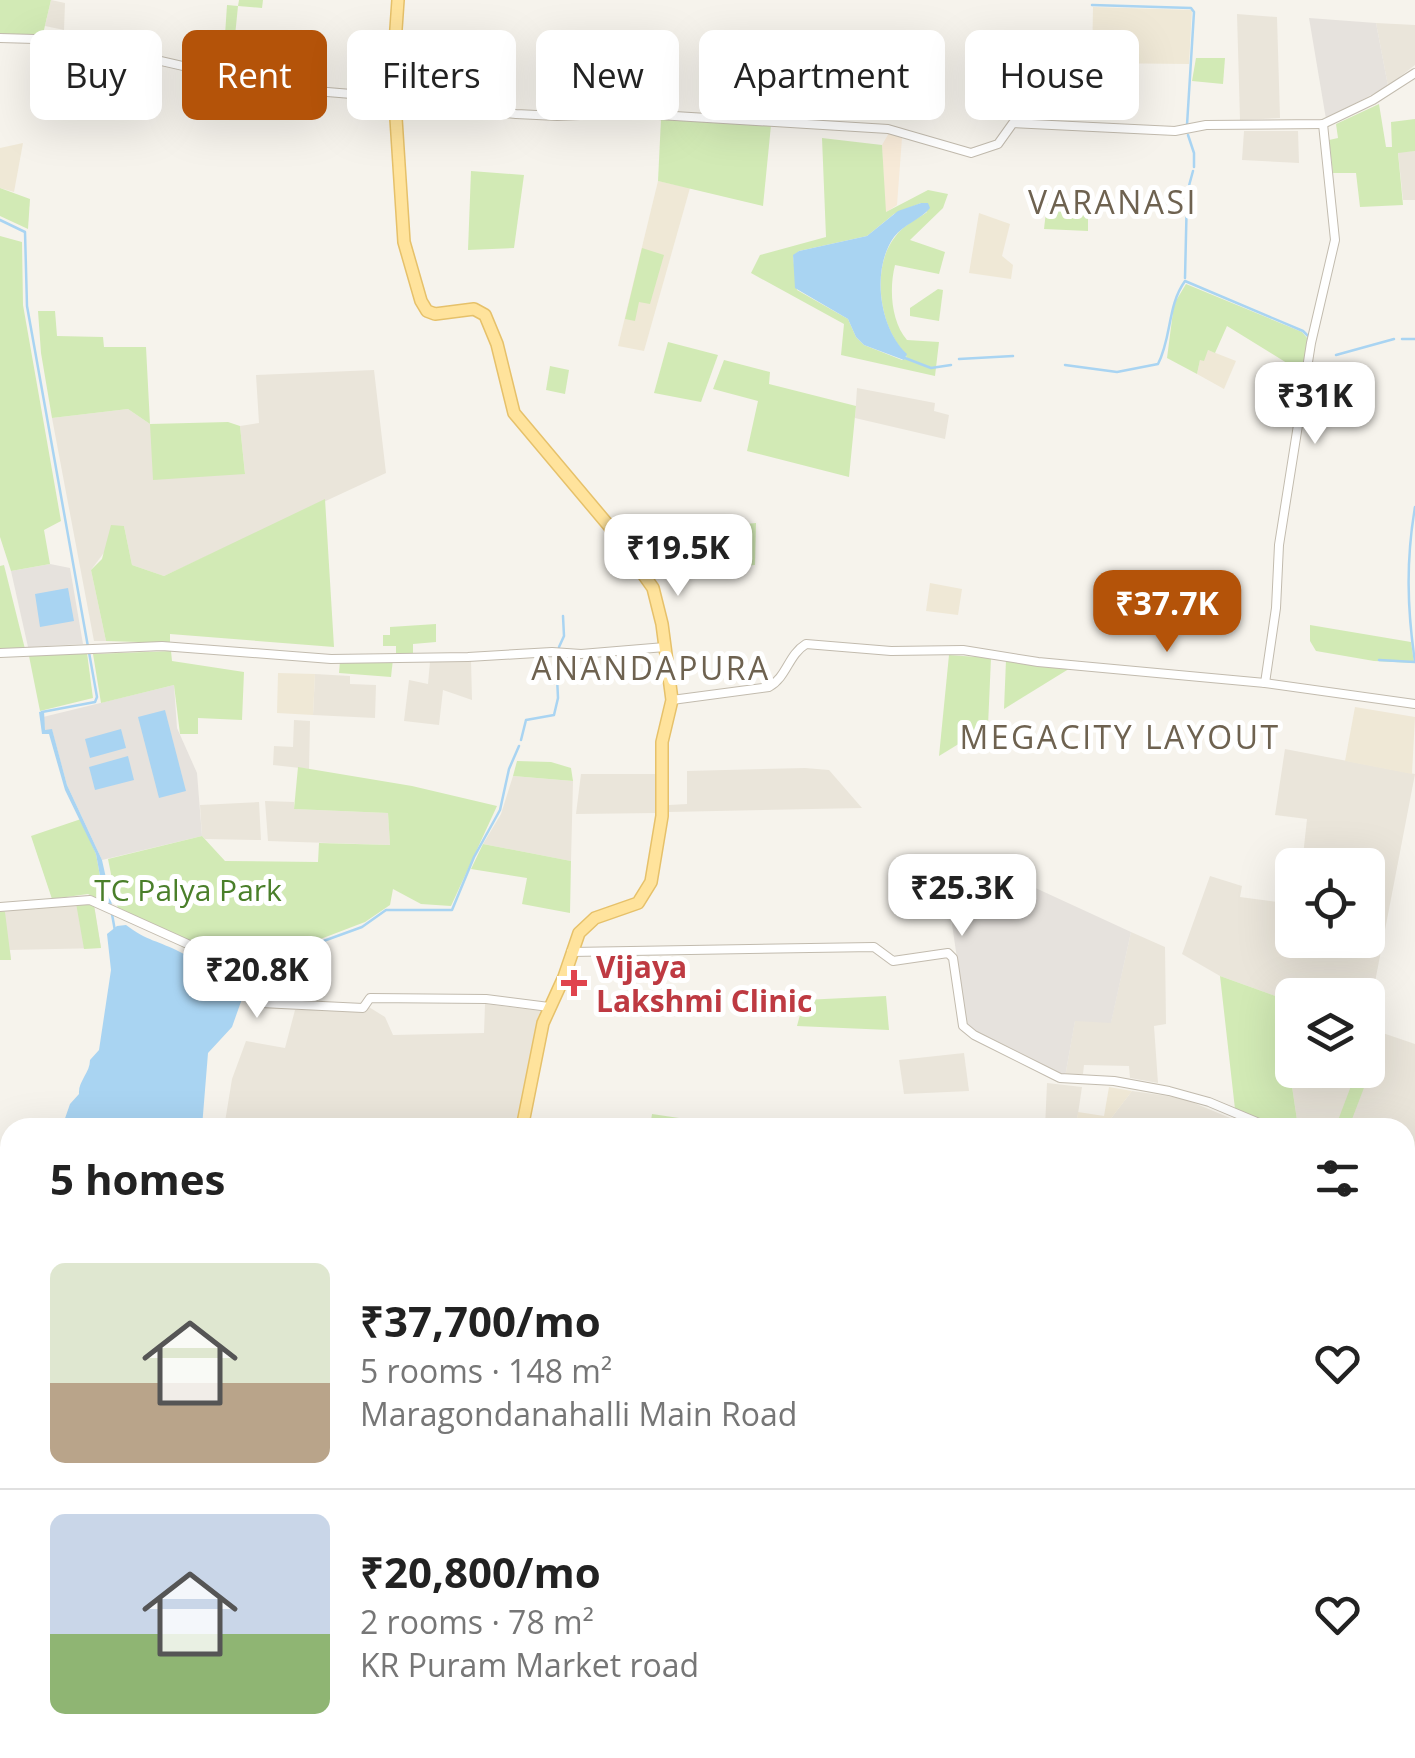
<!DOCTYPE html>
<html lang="en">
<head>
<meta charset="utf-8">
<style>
  :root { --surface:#fff; --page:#f2f2f2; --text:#222; --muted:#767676; --line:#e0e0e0; --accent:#b45309 }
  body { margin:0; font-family:"Open Sans",sans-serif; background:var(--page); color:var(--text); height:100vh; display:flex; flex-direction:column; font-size:38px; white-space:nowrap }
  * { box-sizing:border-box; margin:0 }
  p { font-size:32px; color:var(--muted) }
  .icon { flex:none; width:55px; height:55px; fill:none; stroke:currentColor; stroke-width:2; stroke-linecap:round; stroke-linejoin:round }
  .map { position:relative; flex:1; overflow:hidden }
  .panel { position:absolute; left:0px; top:1118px; width:1415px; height:642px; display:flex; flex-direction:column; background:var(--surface); border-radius:30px 30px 0 0; box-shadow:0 10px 40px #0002 }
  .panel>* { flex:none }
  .guide { position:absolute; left:30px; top:30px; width:1355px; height:90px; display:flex; gap:20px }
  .tools { position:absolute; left:1275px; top:848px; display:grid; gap:20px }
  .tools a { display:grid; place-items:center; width:110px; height:110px; border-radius:15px; background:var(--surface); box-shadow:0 10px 40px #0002; font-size:50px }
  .price { position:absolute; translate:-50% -85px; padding:0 22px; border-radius:20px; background:#fff; color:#222; font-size:32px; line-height:65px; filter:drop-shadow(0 2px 5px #0008) }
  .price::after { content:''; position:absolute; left:50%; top:60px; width:30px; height:22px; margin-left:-15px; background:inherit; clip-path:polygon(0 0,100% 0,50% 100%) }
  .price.on { background:var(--accent); color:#fff }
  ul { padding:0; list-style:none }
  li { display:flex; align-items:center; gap:30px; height:250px; padding:0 50px }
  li+li { border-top:2px solid var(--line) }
  li span { display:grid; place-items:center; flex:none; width:280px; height:200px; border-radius:15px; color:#555 }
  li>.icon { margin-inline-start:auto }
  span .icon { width:120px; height:120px; fill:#fffc; stroke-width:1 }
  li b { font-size:42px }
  h2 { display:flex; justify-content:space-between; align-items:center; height:120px; padding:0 50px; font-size:42px }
  .pill { padding:0 35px; border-radius:15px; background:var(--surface); box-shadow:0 10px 40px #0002; font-size:35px; line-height:90px }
  .pill.on { background:var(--accent); color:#fff }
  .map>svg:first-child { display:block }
</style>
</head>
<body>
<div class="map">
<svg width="1415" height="1758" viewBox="0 0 1415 1758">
  <rect width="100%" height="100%" fill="#f6f3ec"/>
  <g fill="#eae5da">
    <path d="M51,0L65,3L64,30L45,26Z"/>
    <path d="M1237,14L1277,17L1280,118L1240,120Z"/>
    <path d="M1376,23L1415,25V65L1388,86Z"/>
    <path d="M1244,131H1298L1299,163L1242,160Z"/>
    <path d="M1415,151V200H1403L1398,152Z"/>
    <path d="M374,370L386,473L164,576L132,565L124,526L91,570L106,641H94L52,418L128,409L150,424L245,473L240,426L259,423L256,375Z"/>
    <path d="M857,388L935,403L934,411L949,415L945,439L855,418Z"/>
    <path d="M471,660L472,700L443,690L439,725L404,721L409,680L428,684L430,662Z"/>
    <path d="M315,674L350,676V684L376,685L375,718L313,715Z"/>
    <path d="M294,720L310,721L309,769L273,765L274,746L293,747Z"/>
    <path d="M1285,749L1415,774L1375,982L1363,980L1361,995H1292V1002L1220,976L1182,954L1210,876L1242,886L1240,897L1292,904V940H1368V865H1302L1307,819L1275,815Z"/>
    <path d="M805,768L829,770L862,808L669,812V805L687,804V771Z"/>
    <path d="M581,774H657V813L576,814Z"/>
    <path d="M513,776L573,781L571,861L483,844L501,814Z"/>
    <path d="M265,801L294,802V809L388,813L390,845L268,841Z"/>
    <path d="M259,802L261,840L205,839L202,836L200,805Z"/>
    <path d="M62,904L94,905L101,948L10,950L11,960H0V911Z"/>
    <path d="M1131,932L1165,947L1166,1024L1154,1026L1158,1083L1130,1078L1129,1066L1084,1065L1083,1074L1065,1077L1075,1020L1111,1022Z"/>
    <path d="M364,1004L385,1017L393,1035L484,1033L485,1004L542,1011L518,1127L224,1128L232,1079L246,1041L285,1048L295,1010Z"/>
    <path d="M1368,1028L1415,1044V1181L1405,1177V1128L1298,1127L1285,1038H1292V1070H1368Z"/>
    <path d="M964,1053L969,1091L904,1094L899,1060Z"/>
    <path d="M1047,1083L1082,1087L1076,1127L1045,1128Z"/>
    <path d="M1132,1091L1182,1098L1252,1127L1109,1128V1121Z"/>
    <path d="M1405,1299L1415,1302V1402L1405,1401Z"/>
    <path d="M10,1315V1395L0,1392V1322Z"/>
    <path d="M212,1750H290L295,1758H214Z"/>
    <path d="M656,1750H743L739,1758H655Z"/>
  </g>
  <path fill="#f7ead8" d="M889,133L902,138L897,205L885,213L882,145Z"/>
  <g fill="#e6e2dd">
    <path d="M1309,18L1376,23L1388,86L1326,119Z"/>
    <path d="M50,564L70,568L83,644L28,647L11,571Z"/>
    <path d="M174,685L177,728L197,773L202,836L102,860L67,785L52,730H45L43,717Z"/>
    <path d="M979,862L1131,932L1111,1023L1075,1021L1065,1077L967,1028L952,924Z"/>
  </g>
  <g fill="#efe8d6">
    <path d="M1093,7L1192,10L1189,64L1092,63Z"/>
    <path d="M23,143L14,192L0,188V148Z"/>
    <path d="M658,181L690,188L644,351L618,346Z"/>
    <path d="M979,213L1010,224L1002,256L1013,265L1011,279L969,273Z"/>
    <path d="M1208,350L1236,361L1224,389L1197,374L1200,360Z"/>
    <path d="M930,583L962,589L958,615L926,611Z"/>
    <path d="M278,673L315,674L313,715L277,713Z"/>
    <path d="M1355,707L1415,717L1412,774L1345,761Z"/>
    <path d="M1109,1087L1132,1091L1109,1121V1127H1076L1078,1112L1104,1116Z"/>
  </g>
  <g fill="#d2eab5" fill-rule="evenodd">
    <path d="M0,0H51L43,34L0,36Z"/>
    <path d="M239,0H263L262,8L238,6L235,36L225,35L227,5L238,6Z"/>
    <path d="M1196,58H1225L1223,84L1192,81Z"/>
    <path d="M1379,104L1386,147H1392L1391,122L1415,119V151L1398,153L1403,205L1360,207L1356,173H1333L1329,140L1338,138L1336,124Z"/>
    <path d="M661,119L771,125L763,206L658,181Z"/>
    <path d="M822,138L882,145L886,212L928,190L948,194L943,208L910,240L945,252L939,274L895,265C889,289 891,321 907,340L939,342L935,376L841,355L844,324L751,273L760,255L826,237ZM921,203L927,212C916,220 903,225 895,237C874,263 878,310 894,338C898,346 904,351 907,358L902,360L864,345L856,337L848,319L797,290L793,256L799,251L867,236L894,214Z"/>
    <path d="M471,171L524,175L514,248L468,250Z"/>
    <path d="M0,188L30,199L28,229L0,216Z"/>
    <path d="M1047,203L1088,206V231L1044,229Z"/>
    <path d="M0,236L22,242L23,305L61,521L44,530L50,564L11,571L0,537Z"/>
    <path d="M642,248L664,255L650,304L639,302L635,321L625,319Z"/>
    <path d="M1186,284L1302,332L1308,339L1303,373L1227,326L1215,353L1208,350L1204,361L1200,360L1197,374L1167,358L1174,304Z"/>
    <path d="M938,289L943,290L939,321L910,316V308Z"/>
    <path d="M38,311H55L57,336L103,337L104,347H146L150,424L228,422L240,426L245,474L153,480L150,424L128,409L52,418L41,353Z"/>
    <path d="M668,342L718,355L701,402L654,393Z"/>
    <path d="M724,360L770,372L769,384L856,406L849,477L747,451L758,401L713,389Z"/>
    <path d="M550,366L569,370L565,394L546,390Z"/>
    <path d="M325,499L334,647L170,634V643L106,641L91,570L102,559L111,525L124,526L132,565L164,576Z"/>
    <path d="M756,523L755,565L740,566L744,524Z"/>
    <path d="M4,565L25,649L0,650V566Z"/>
    <path d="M436,624V642L413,644V654H396V646H383V635H390V627Z"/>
    <path d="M1310,625L1411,642L1414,663L1374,661L1316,651L1310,641Z"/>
    <path d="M171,651L172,661L244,672L242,720L198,718V734H180L174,685L101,703L93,654Z"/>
    <path d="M87,653L93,698L40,711L29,656Z"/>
    <path d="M949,655L991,658L988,726L939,756Z"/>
    <path d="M393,659L391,677L339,673L340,661Z"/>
    <path d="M1006,660L1072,667L1004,709Z"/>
    <path d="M517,761L551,762L571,768L573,781L513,776Z"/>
    <path d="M298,767L412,786L497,806L451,906L421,904L393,889L390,905L365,922L276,956L263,984L195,944L118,909L108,859L202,836L225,861L318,862L319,843L390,845L388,813L294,809Z"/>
    <path d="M81,819L96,854L105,903L88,894L52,899L31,836Z"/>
    <path d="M483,844L571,861L570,913L522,904L527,878L471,869Z"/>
    <path d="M76,903L94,905L101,948L84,949Z"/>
    <path d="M0,911L5,912L11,960H0Z"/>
    <path d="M1220,976L1292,1002V1038L1285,1039L1298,1127H1282L1235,1109Z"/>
    <path d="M886,996L889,1030L797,1026L804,1000Z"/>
    <path d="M1368,1046L1378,1051L1349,1127L1337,1123L1357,1070H1368Z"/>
    <path d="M652,1114L740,1127H650Z"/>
    <path d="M1405,1401L1415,1402V1445L1405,1442Z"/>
    <path d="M1415,1538V1664L1405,1668V1541Z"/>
    <path d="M846,1750H906V1758H845Z"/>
  </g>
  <g fill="#a9d4f2">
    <path d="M921,203H928L930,208C920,220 904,224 894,237C871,269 879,328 907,354L904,360L864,345L856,337L848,319L795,288L793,255L799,251L867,236L898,211Z"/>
    <path d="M68,588L74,621L40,627L35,594Z"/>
    <path d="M165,710L186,791L159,798L138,717Z"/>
    <path d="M44,711L45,730L52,729L67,785L102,860L112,905L105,903L96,854L65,790L49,734H42L39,712Z"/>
    <path d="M121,729L126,748L90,758L85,739Z"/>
    <path d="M128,756L134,780L95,790L89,767Z"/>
    <path d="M126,925C147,941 159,941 180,952C191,957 198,966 210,968L213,975C227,981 237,981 243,996L232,1027L208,1053L202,1127H62L70,1104L79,1094C78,1081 90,1073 90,1060L99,1050L111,970L107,934L117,926Z"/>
    <path d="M10,1167V1247L0,1239V1171Z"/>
  </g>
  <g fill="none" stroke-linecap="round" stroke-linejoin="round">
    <g stroke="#a9d4f2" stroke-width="2.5">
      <path d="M1092,5L1191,8L1194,12L1187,125"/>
      <path d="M1188,135L1194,153V167"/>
      <path d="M0,220L25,232L27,306L97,697L95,702L42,712"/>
      <path d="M1185,278L1187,193L1193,171"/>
      <path d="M1402,339H1415"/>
      <path d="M1336,355L1394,339"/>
      <path d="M905,358L931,368L951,365"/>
      <path d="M959,359L1013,356"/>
      <path d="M1065,365L1117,372L1158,364C1172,337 1167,306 1185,281L1303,331L1310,338"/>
      <path d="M559,647L564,636L563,616"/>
      <path d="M1379,660L1415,662C1407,608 1406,560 1415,507"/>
      <path d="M521,740L526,720L554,715L558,698L556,656"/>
      <path d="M112,914L115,931"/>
      <path d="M259,992L264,989L274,965L285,955L362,927L386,910H452L474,857L500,810L509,769L519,746"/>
      <path d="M0,1602L10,1599"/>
    </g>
    <defs>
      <g id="minor">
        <path d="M0,38L69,40L279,88L460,103L469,110L516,114L557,116L626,113L888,129L971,153L998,144L1013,123L1175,131L1206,125L1323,124L1373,100L1415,73"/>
        <path d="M0,653L162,646L331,659L468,657L552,652L581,654L665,647"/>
        <path d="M1265,683L1276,608L1279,545L1311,343L1335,240L1323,124"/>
        <path d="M672,700L769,687C787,677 788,655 806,644L891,651L963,650L1038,662L1265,683L1415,704"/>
        <path d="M0,907L90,900L192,946L245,976L261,1003L363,1008L370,998L486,999L549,1007"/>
        <path d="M571,952L874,947L893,961L948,953L953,958L963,1026L974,1035L1060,1078L1114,1081L1169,1091L1209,1102L1271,1128"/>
        <path d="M1405,1181L1415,1185"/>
        <path d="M0,1292L10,1300"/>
        <path d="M760,1750L779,1758"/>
      </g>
      <g id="major">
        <path d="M398,0L393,72L404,242L421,301L427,311L435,314L474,309L485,315L497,344L514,413L609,526L653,588L662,624L672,700L662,742V816L651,882L638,903L595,918L579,933L564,977L543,1023L522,1128"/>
        <path d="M298,1750L304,1758"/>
        <path d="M328,1750L333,1758"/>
      </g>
      <g id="highway">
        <path d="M0,1267L10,1273"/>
        <path d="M0,1282L10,1288"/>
        <path d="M317,1750L322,1758"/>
      </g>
    </defs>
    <use href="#minor" stroke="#c2bbae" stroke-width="10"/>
    <use href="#major" stroke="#e6c16a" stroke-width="14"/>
    <use href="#highway" stroke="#e0a43c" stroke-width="16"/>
    <use href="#minor" stroke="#fff" stroke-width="8"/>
    <use href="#major" stroke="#ffe39c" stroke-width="11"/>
    <use href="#highway" stroke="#ffcf6e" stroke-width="14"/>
  </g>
  <path fill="#e0444e" stroke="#fff" stroke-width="4" d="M569 968h10v10h10v10h-10v10h-10v-10h-10v-10h10z"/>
  <g text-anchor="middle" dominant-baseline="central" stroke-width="10" stroke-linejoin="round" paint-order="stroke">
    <g font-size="30" fill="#4a7f2a" stroke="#fff">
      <text x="188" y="889">TC Palya Park</text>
    </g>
    <g font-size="30" font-weight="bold" fill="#be3a42" stroke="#fff" text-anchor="start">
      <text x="596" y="966">Vijaya<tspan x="596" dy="34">Lakshmi Clinic</tspan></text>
    </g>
    <g font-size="32" letter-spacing="2.5" fill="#6e6250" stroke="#fff">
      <text x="1113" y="201">VARANASI</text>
      <text x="651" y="667">ANANDAPURA</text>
      <text x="1120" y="736">MEGACITY LAYOUT</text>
    </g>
  </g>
</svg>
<div class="tools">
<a><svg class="icon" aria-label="locate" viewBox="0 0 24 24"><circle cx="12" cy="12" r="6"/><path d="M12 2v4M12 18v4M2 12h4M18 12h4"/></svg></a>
<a><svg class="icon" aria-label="layers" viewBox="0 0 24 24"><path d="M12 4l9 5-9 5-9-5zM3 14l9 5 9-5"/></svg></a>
</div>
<b class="price" style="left:1315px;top:447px">₹31K</b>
<b class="price" style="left:678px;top:599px">₹19.5K</b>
<b class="price on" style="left:1167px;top:655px">₹37.7K</b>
<b class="price" style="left:962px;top:939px">₹25.3K</b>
<b class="price" style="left:257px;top:1021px">₹20.8K</b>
<div class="guide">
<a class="pill">Buy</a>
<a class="pill on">Rent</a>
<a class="pill">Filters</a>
<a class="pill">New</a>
<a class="pill">Apartment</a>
<a class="pill">House</a>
</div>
<section class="panel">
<h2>5 homes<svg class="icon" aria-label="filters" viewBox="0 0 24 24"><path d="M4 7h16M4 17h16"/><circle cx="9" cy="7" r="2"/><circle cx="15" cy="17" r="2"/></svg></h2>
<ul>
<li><span style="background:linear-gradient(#dfe7d0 60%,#b9a48a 0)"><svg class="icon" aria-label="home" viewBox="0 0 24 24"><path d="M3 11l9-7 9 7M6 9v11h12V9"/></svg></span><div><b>₹37,700/mo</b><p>5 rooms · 148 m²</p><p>Maragondanahalli Main Road</p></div><svg class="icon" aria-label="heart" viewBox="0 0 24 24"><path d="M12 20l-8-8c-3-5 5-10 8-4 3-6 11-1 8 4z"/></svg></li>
<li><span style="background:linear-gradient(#c9d6e8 60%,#8fb573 0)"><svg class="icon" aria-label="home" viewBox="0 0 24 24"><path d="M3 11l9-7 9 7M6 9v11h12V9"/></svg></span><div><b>₹20,800/mo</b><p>2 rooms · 78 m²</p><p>KR Puram Market road</p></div><svg class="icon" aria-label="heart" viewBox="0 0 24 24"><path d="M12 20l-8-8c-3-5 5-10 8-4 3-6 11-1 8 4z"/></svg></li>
</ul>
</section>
</div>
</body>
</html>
